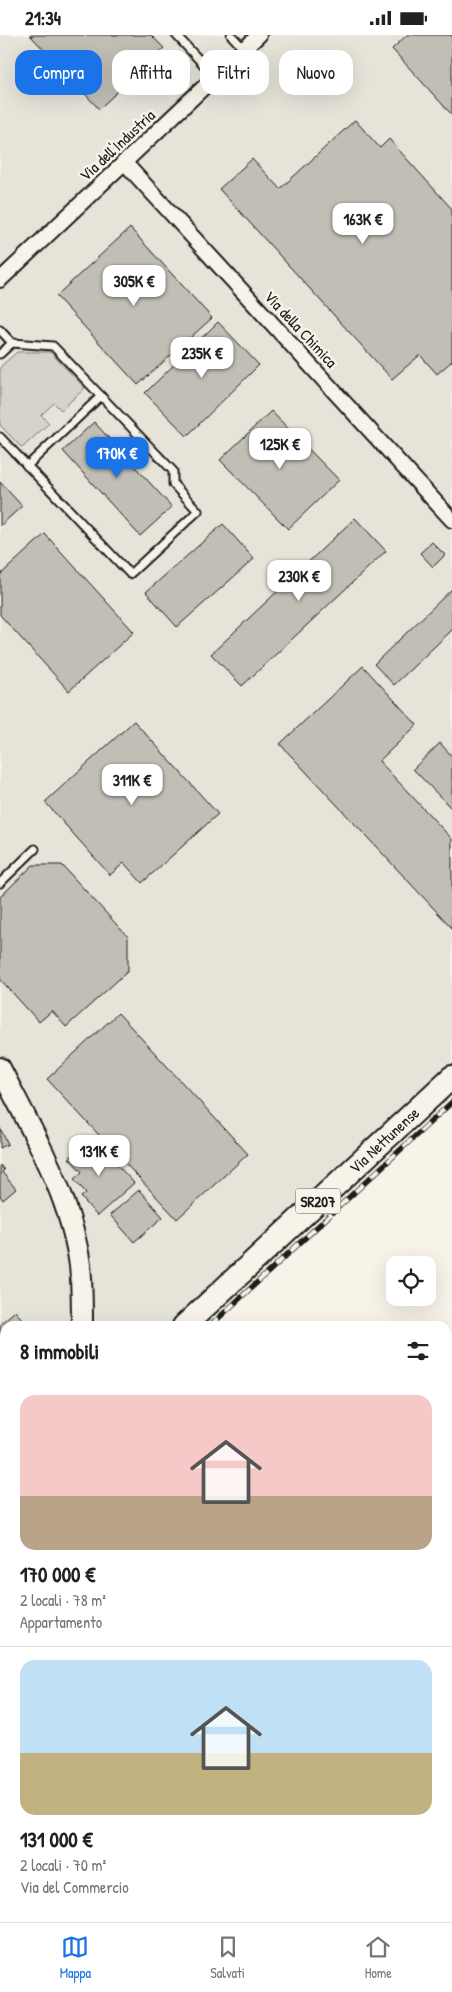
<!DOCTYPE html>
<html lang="it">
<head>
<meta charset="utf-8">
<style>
  :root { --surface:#fff; --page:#f6f6f6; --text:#202124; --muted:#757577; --line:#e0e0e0; --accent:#1a73e8 }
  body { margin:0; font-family:"Patrick Hand",sans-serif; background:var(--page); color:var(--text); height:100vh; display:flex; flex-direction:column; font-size:19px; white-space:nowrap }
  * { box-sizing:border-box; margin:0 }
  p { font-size:16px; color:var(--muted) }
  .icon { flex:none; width:28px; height:28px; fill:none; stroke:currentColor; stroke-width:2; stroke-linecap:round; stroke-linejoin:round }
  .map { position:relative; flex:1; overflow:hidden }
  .drawer { position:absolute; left:0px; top:1286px; width:452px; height:601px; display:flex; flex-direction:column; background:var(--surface); border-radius:15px 15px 0 0; box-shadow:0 5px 20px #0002 }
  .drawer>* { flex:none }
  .banner { position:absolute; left:15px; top:15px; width:422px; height:45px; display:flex; gap:10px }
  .buttons { position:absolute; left:386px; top:1221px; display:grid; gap:10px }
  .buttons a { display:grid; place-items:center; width:50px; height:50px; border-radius:10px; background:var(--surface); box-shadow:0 5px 20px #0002; font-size:25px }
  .price { position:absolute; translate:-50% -42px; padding:0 11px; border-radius:10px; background:#fff; color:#222; font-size:16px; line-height:32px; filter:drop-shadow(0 1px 2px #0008) }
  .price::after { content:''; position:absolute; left:50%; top:30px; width:15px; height:11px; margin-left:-8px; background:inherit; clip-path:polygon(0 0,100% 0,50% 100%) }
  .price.selected { background:var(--accent); color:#fff }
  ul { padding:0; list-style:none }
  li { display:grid; align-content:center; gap:10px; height:265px; padding:0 20px }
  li+li { border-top:1px solid var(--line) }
  li span { display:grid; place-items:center; height:155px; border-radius:15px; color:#555 }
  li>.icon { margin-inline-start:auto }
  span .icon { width:90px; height:90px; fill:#fffc; stroke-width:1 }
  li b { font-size:21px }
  h2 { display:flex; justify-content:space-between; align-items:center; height:60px; padding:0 20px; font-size:21px }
  .tag { padding:0 18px; border-radius:15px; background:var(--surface); box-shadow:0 5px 20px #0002; font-size:18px; line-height:45px }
  .tag.selected { background:var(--accent); color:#fff }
  .status { display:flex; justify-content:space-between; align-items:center; height:35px; padding:0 25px; background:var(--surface); direction:ltr }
  .status svg { height:14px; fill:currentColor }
  .dock { display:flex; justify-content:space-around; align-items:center; height:70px; border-top:1px solid var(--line); background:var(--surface); font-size:14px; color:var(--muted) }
  .dock a { display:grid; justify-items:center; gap:2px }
  .dock .selected { color:var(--accent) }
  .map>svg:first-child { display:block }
</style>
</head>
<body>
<div class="status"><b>21:34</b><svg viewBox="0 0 49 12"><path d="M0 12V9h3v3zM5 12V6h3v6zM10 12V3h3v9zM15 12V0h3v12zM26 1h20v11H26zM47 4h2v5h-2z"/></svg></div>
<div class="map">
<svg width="452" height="1887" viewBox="0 0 452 1887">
  <rect width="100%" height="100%" fill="#f7f3e8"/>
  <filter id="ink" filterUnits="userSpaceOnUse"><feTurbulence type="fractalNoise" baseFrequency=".02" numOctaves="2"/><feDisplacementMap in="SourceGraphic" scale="10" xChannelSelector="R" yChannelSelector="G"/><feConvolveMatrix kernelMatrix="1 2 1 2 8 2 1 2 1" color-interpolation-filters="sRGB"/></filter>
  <g filter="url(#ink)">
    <path fill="#e6e3d9" d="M0,0H452V1054L195,1291H5V1467L0,1472Z"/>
    <path fill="#d7d3cb" stroke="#7a7874" d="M17,317H50L85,353L61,375L54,368L41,380L49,388L22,413L0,390V332Z"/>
    <g fill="#c0beb5" stroke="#1c1c1c">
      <path d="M30,0H151L164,13L99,74Z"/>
      <path d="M407,0H452V80L392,14Z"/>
      <path d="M355,85L380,113L389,104L452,174V326L437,339L420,320L392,344L219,154L252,124L280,154Z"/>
      <path d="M130,193L212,283L138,350L56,261Z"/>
      <path d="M218,287L259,330L187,401L145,358Z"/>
      <path d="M271,376L339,445L288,494L220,425Z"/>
      <path d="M94,387L172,472L140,501L63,416Z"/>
      <path d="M0,447L22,471L0,491Z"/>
      <path d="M355,483L386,516L242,651L211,619Z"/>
      <path d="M223,489L254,524L177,592L146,557Z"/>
      <path d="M45,499L134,597L69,656L0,580V540Z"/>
      <path d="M432,507L445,520L433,532L420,518Z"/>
      <path d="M452,554V595L394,650L374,629Z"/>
      <path d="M363,631L417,690L379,726L452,804V893L280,709Z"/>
      <path d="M134,686L218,779L142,848L124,828L110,840L45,767Z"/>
      <path d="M440,708L452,721V774L413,734Z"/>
      <path d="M33,830H62L128,902V936L66,992L52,976L39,987L0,944V862Z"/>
      <path d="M118,978L248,1119L177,1184L47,1044Z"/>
      <path d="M0,1093L8,1109L0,1113Z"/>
      <path d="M92,1103L134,1148L97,1181L81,1162L86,1158L74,1144L82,1137L69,1123Z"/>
      <path d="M0,1130L4,1135L2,1137L16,1154L3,1165L0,1161Z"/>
      <path d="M139,1155L163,1182L134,1207L110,1180Z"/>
      <path d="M15,1276L28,1291H5V1320L0,1325V1289Z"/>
      <path d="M64,1882H85L80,1887H59Z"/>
    </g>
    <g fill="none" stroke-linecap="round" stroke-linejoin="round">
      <defs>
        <g id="lane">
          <path d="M176,0L215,42"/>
          <path d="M231,0L244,14"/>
          <path d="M0,295L12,308L53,311L173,436V449L198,476L130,539L0,402"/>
          <path d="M0,319L12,308"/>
          <path d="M27,431L101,361"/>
          <path d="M0,848L35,814"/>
          <path d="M0,1372L5,1378"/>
          <path d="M0,1396L5,1392"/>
        </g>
        <g id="street">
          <path d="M124,127L452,485"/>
          <path d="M0,245L259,0"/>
        </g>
        <path id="secondary" d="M0,1033C32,1096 70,1159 80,1230C82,1250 82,1271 82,1291"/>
        <g id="primary">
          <path d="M184,1291L452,1042"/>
          <path d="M0,1461L5,1457"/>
        </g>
      </defs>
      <use href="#lane" stroke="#1c1c1c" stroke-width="11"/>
      <use href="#street" stroke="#1c1c1c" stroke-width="18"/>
      <use href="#secondary" stroke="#1c1c1c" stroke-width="24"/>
      <use href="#primary" stroke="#1c1c1c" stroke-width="26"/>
      <use href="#lane" stroke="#f7f3e8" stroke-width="7"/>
      <use href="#street" stroke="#f7f3e8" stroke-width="14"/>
      <use href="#secondary" stroke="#f7f3e8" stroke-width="20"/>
      <use href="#primary" stroke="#f7f3e8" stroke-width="22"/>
      <defs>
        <g id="rail">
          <path d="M210,1291L452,1067"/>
          <path d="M0,1488L5,1483"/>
        </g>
      </defs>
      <use href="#rail" stroke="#1c1c1c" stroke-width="5.5"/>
      <use href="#rail" stroke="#f7f3e8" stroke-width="4" stroke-dasharray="11" stroke-linecap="butt"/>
    </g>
  </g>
  <g text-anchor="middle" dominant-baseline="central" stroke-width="5" stroke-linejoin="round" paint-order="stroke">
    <rect fill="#f7f3e8" stroke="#5e5c59" stroke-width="1" x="295.5" y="1153.5" width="45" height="25" rx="4"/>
    <g font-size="15" font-weight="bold" fill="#1c1c1c">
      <text x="318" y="1166">SR207</text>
    </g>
    <g font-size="16" fill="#1c1c1c" stroke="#f7f3e8">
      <text transform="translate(117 110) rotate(-43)">Via dell'Industria</text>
      <text transform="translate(301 294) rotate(47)">Via della Chimica</text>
      <text transform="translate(384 1105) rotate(-43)">Via Nettunense</text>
    </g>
  </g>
</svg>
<div class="buttons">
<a><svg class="icon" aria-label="locate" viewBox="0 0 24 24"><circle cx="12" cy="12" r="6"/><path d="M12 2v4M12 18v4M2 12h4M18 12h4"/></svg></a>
</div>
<b class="price" style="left:363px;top:210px">163K €</b>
<b class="price" style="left:134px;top:272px">305K €</b>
<b class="price" style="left:202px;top:344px">235K €</b>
<b class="price" style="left:280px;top:435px">125K €</b>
<b class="price selected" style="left:117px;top:444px">170K €</b>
<b class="price" style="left:299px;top:567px">230K €</b>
<b class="price" style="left:132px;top:771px">311K €</b>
<b class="price" style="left:99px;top:1142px">131K €</b>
<div class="banner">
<a class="tag selected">Compra</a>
<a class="tag">Affitta</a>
<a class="tag">Filtri</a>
<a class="tag">Nuovo</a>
</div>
<section class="drawer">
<h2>8 immobili<svg class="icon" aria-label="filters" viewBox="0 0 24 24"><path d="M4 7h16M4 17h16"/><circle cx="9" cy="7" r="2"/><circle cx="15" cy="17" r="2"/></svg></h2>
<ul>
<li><span style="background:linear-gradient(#f6c9c9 65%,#b9a48a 0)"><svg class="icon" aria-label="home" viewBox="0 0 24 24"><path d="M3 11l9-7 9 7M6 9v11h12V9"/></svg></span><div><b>170 000 €</b><p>2 locali · 78 m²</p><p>Appartamento</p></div></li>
<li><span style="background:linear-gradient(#bfe0f5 60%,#c2b280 0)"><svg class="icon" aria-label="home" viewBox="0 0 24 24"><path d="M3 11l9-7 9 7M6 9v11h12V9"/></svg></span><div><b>131 000 €</b><p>2 locali · 70 m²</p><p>Via del Commercio</p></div></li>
</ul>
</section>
</div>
<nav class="dock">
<a class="selected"><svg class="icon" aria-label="map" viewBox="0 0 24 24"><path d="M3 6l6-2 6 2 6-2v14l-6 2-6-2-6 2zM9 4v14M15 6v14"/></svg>Mappa</a>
<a><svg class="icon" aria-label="saved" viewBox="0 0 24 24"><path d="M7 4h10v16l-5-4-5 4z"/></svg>Salvati</a>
<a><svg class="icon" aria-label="home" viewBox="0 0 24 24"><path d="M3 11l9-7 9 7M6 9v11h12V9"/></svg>Home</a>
</nav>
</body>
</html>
